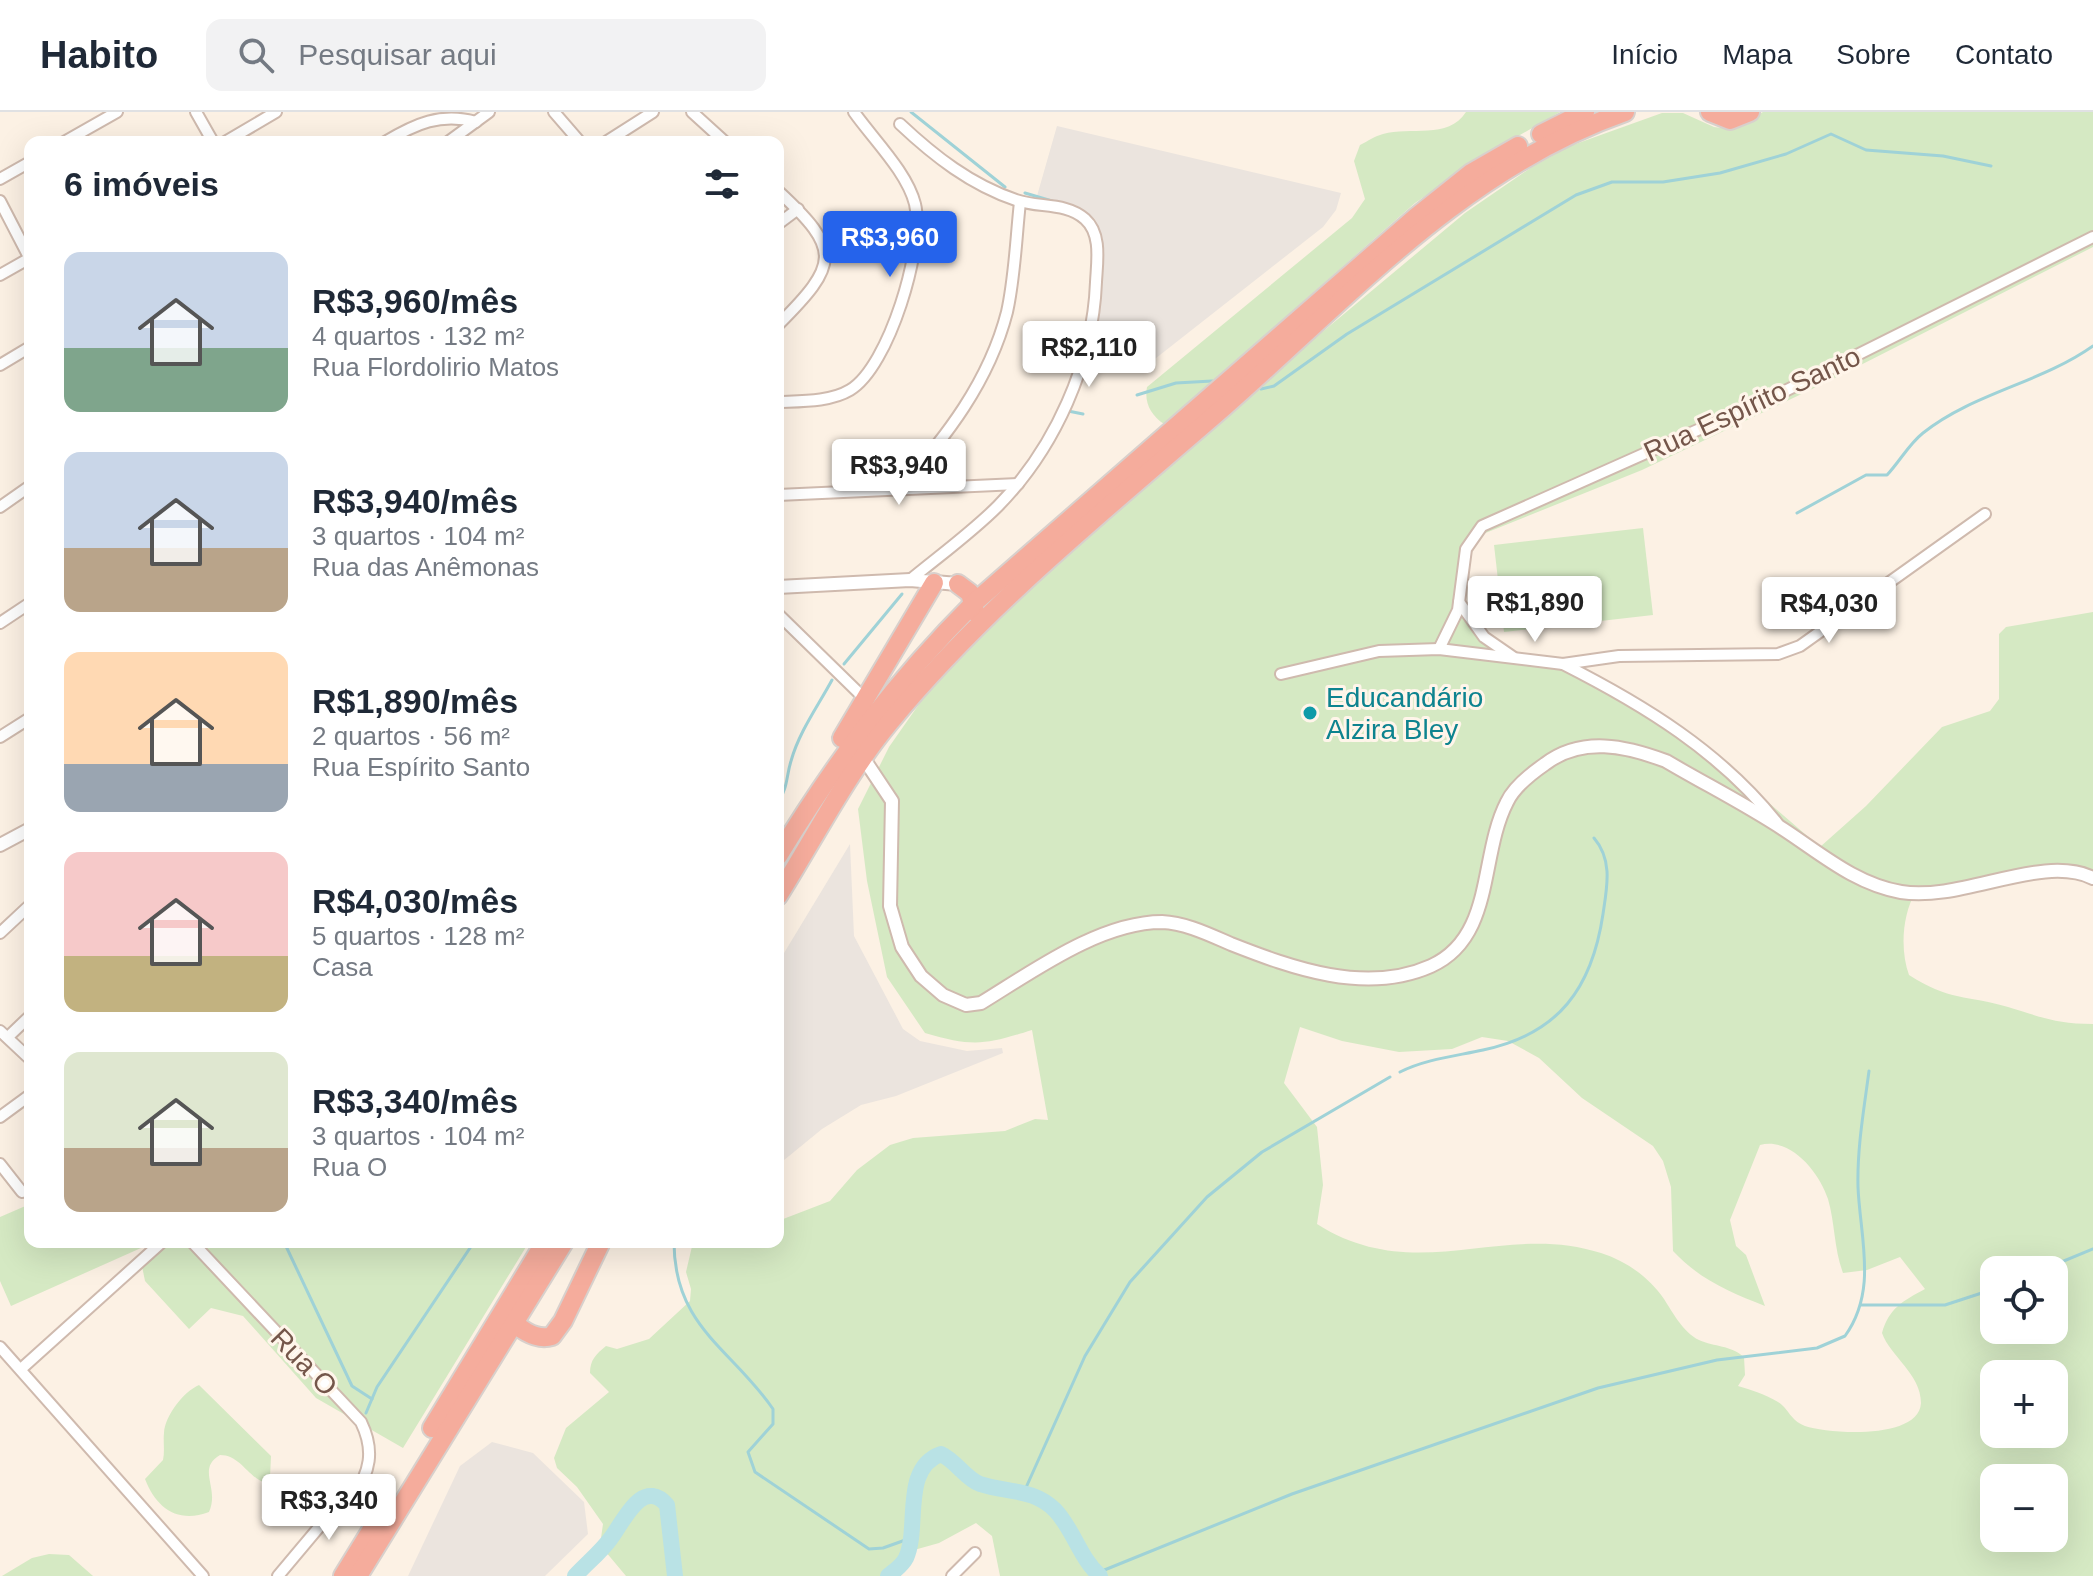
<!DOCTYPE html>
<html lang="pt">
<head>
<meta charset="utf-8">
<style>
  :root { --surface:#fff; --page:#f2f2f3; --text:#1f2937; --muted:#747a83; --line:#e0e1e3; --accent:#2563eb }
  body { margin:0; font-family:Arial,sans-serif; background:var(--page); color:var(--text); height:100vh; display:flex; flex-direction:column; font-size:30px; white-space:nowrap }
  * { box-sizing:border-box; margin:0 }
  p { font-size:26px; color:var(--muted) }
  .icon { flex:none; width:44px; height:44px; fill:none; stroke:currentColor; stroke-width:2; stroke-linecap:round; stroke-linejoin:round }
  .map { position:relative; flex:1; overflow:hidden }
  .side { position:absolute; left:24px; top:24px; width:760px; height:1112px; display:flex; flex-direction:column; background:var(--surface); border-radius:16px; box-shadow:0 8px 32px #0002 }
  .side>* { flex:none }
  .buttons { position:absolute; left:1980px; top:1144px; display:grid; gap:16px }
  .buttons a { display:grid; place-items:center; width:88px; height:88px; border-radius:16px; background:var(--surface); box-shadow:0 8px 32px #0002; font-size:40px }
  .price { position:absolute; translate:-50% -68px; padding:0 18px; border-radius:8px; background:#fff; color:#222; font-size:26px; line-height:52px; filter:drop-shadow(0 2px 4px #0008) }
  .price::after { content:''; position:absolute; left:50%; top:48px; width:24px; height:18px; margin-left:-12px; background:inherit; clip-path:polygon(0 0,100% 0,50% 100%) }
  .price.current { background:var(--accent); color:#fff }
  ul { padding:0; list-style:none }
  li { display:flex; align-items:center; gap:24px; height:200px; padding:0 40px }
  li span { display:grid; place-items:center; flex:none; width:224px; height:160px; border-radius:16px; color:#555 }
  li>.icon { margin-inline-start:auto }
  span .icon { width:96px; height:96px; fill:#fffc; stroke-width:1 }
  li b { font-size:34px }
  h2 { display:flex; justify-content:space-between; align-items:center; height:96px; padding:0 40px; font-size:34px }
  header { display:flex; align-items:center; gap:48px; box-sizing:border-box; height:112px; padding:0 40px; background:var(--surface); border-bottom:2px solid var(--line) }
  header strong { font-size:38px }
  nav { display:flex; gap:44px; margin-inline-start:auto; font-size:28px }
  .search { width:560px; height:72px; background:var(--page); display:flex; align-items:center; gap:20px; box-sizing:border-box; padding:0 28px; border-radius:16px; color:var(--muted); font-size:30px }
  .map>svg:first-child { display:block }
</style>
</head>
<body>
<header>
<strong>Habito</strong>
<div class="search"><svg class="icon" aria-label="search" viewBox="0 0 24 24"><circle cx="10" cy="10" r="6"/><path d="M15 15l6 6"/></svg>Pesquisar aqui</div>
<nav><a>Início</a><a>Mapa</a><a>Sobre</a><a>Contato</a></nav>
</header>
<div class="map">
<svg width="2093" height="1464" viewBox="0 0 2093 1464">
  <rect width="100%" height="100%" fill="#fcf1e4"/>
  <g fill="#ebe4de">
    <path d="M1057,14L1341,81L1336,98L1323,115L1151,250L1091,222L1101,145L1095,107L1077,94L1037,84Z"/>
    <path d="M850,732L854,824L903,917L920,929L967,939L1002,936L1003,941L896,984L861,993L822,1017L778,1053V851Z"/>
    <path d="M492,1330L533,1341L584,1390L588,1422L545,1464H408L460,1354Z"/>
  </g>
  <g fill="#d5e9c3" fill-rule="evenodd">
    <path d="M1466,0H1560L1485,43L1415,91L1164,312C1151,303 1144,291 1147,275L1352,106L1365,87L1354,49L1360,33C1368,29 1375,24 1383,22C1410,14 1448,28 1466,0Z"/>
    <path d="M1763,0H2093V135L1837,265L1642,358L1483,422L1471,442L1463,474L1466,490L1480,516L1519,543L1583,559L1747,672L1820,735L1866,694L1942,615L1990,599L1999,587V522L2006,515L2093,500V761L2052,753L1916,779C1902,803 1900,838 1909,863C1949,889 1967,883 2008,895C2042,905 2055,912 2093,912V1464H1000L992,1424L976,1411L939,1431L907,1440L889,1464H626L600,1433L603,1412L577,1375L557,1356L554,1346L566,1316L609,1280L590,1261C590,1248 596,1242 606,1234L617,1237L649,1227L690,1189L691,1177L686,1160L693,1130H778V1109L830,1089L857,1058L890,1033L913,1026L1005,1019L1035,1007L1048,1008L1032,918C985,933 973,935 925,921L887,865L867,769L858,697L889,635L931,575L985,518L1272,262L1465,101L1532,55L1570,34L1662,1H1683L1714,15L1730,17ZM1300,915L1342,929L1399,940L1452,937L1482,925L1508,929L1539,946L1582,986L1653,1034L1663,1049L1671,1075L1673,1139C1699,1167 1729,1180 1765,1194L1746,1143L1736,1134L1730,1108L1760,1033C1791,1025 1819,1060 1828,1087C1835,1111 1834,1137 1843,1161L1867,1158L1900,1145L1925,1177C1903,1189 1889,1196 1882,1221C1890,1244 1921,1262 1921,1291C1919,1328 1829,1322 1805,1314C1790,1308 1789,1297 1778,1290C1765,1282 1751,1278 1738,1274L1745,1263L1744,1245C1730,1233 1715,1235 1699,1228C1683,1220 1673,1201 1664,1187C1649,1165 1626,1149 1601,1141C1502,1109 1416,1175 1317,1112L1323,1073L1317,1015L1284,971ZM1994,1158H2054V1218H1994ZM1994,1262H2054V1322H1994ZM1994,1366H2054V1426H1994Z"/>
    <path d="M1643,416L1653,503L1504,520L1494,433Z"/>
    <path d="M30,1092V1130H138L141,1136L11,1194L0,1169V1105Z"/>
    <path d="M157,1130H529L403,1336L316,1286L243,1204L211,1196L189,1217L145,1169L140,1144Z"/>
    <path d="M199,1273L271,1344L270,1366L265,1371C247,1364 240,1343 220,1343C196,1357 220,1376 209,1400C178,1412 156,1396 145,1367L163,1348C165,1339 163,1330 164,1321C165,1304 183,1280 199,1273Z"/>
    <path d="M49,1442L69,1443L93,1464H2L32,1446Z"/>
  </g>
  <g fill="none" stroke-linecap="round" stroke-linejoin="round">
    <g stroke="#9fd2d7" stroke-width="3">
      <path d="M911,0L1005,75"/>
      <path d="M1025,81L1052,89"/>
      <path d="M1261,277L1274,274L1347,222L1576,83L1612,70H1663L1720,61L1786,42L1831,22L1866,38L1943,44L1991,54"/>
      <path d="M1137,283L1176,271L1212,269"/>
      <path d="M1068,299L1083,302"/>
      <path d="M1004,394L1023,373"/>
      <path d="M1797,401L1866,363H1887C1900,349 1909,332 1923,321C1973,281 2041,271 2093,234"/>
      <path d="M844,552L902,482"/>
      <path d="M778,691C788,675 786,665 791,649C799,620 818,594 832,568"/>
      <path d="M1400,960C1426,947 1456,944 1483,938C1559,922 1592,876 1603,802C1607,775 1613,748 1594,726"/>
      <path d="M284,1130L352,1274L372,1287"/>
      <path d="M674,1130C674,1215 732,1237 773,1297V1312L748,1340L755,1360L869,1437L883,1436L911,1426"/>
      <path d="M2042,1158L2093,1137"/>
      <path d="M1861,1193H1945L1994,1177"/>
      <path d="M366,1301L377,1275L474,1130"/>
      <path d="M1024,1380L1085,1244L1130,1170L1207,1085L1262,1040L1390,965"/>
      <path d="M1097,1461L1292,1382L1598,1276L1717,1248L1817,1236L1845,1224C1878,1178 1860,1126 1858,1075C1857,1036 1864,997 1869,959"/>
    </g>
    <g stroke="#b9e2e5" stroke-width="16">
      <path d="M575,1464C587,1451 601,1440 611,1426C624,1409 642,1365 667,1393L675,1464"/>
      <path d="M888,1464C894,1459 902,1454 906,1446C920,1416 901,1356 941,1342C956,1349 966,1367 980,1372C1007,1381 1033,1376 1055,1398C1074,1418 1079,1445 1100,1464"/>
    </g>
    <defs>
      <g id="minor">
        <path d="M196,0L213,30"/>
        <path d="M554,0L580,30"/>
        <path d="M692,0L725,30"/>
        <path d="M900,12C934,44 971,73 1016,88C1038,96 1066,90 1085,107C1102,122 1097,150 1096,170C1093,251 1055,336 998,394C971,421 939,444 910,468"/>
        <path d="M64,30L117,0"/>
        <path d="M225,30L276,0"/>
        <path d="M385,30C415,12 441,0 476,10"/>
        <path d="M448,30L489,0"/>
        <path d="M606,30L653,0"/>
        <path d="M0,67L30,50"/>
        <path d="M778,79C842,138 839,152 778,213"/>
        <path d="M0,89L30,147"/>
        <path d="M778,112L798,97"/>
        <path d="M0,163L30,146"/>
        <path d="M0,253L30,235"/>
        <path d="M778,290C801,289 830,290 850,278C889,255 925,134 915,92C907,60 873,27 854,0"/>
        <path d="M899,378C946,325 989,270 1007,200C1015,164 1016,126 1020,90"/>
        <path d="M778,383L1018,372"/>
        <path d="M0,395L30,374"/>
        <path d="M1459,490L1484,525L1513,545"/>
        <path d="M778,502L864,586"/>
        <path d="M0,511L30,491"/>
        <path d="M1439,537L1458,498L1466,437L1482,414L1783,280L2093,125"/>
        <path d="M1563,552C1644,593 1721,640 1778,712"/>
        <path d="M1281,562L1379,539L1439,537L1563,552L1619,544L1778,542L1800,534L1985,402"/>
        <path d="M0,625L30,606"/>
        <path d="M0,821L30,793"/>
        <path d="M0,919L30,947"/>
        <path d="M9,924L30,904"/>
        <path d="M0,1005L30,983"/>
        <path d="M0,1052L22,1080"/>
        <path d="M192,1130L361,1310C375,1339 370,1360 353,1385"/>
        <path d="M0,1235L203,1464"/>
        <path d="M21,1257L162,1130"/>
        <path d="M278,1464L325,1408L353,1385L383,1398"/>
        <path d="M952,1464L975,1441"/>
      </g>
      <g id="tertiary">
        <path d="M778,475L910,468L958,472"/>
        <path d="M864,647L892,689L890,794L902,835L921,864L943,883L966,893L981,891C1032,860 1100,810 1162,810C1186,811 1210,823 1231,832C1292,856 1366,883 1431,854C1495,825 1479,744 1507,690C1514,675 1532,661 1545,652C1582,624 1626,634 1666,649C1705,672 1745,692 1783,717C1820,741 1855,772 1901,780C1962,790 2042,741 2093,766"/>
        <path d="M0,733L30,717"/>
      </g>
      <g id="motorway">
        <path d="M1710,0L1730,8L1750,0"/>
        <path d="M1541,22L1585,0"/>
        <path d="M958,472L970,481L975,500"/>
        <path d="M842,626L934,471"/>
        <path d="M778,744C836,649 896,569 975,490L1416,105L1471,61L1518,34"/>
        <path d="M778,784C814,727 846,663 889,611C986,493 1109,395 1224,295C1349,185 1464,56 1625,0"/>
        <path d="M510,1201C514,1216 536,1229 552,1224L563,1209L601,1130"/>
        <path d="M432,1316L545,1130"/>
        <path d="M343,1464L372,1417"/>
        <path d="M358,1464L564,1130"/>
      </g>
    </defs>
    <use href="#minor" stroke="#cfbaae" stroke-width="14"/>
    <use href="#tertiary" stroke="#cfbaae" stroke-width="16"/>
    <use href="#motorway" stroke="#d8d0cc" stroke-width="22"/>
    <use href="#minor" stroke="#fff" stroke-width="10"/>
    <use href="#tertiary" stroke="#fff" stroke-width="12"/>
    <use href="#motorway" stroke="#f5ac9c" stroke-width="18"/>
  </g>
  <circle fill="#0f9aa8" stroke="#fff5ea" stroke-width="3" cx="1310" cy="601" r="8"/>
  <g text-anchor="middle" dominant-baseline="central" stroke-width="6" stroke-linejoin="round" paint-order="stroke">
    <g font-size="28" fill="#74564a" stroke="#fff5ea">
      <text transform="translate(1752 292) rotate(-25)">Rua Espírito Santo</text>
      <text transform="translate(304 1250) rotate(46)">Rua O</text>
    </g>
    <g font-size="28" fill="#0d838f" stroke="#fff5ea" text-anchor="start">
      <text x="1326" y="585">Educandário<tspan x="1326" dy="32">Alzira Bley</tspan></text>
    </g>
  </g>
</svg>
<div class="buttons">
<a><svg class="icon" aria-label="locate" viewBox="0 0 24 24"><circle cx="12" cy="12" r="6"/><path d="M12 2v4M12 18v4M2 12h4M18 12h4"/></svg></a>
<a>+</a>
<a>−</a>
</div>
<b class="price current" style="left:890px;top:167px">R$3,960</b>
<b class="price" style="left:1089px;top:277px">R$2,110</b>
<b class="price" style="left:899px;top:395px">R$3,940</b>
<b class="price" style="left:1535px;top:532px">R$1,890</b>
<b class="price" style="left:1829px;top:533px">R$4,030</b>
<b class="price" style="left:329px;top:1430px">R$3,340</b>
<section class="side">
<h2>6 imóveis<svg class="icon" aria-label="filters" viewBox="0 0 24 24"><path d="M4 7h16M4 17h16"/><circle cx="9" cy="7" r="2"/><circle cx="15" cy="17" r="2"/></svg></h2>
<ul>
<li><span style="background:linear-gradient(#c9d6e8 60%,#7fa58c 0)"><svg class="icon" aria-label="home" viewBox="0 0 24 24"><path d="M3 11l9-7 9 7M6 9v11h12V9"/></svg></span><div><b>R$3,960/mês</b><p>4 quartos · 132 m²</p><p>Rua Flordolirio Matos</p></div></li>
<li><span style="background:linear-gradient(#c9d6e8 60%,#b9a48a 0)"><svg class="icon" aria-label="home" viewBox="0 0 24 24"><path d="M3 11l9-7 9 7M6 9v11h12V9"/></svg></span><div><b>R$3,940/mês</b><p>3 quartos · 104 m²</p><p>Rua das Anêmonas</p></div></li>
<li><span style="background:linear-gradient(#ffd9b3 70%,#9aa5b1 0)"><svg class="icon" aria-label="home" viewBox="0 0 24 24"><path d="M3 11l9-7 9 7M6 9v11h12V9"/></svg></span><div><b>R$1,890/mês</b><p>2 quartos · 56 m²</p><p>Rua Espírito Santo</p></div></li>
<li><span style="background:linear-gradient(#f6c9c9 65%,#c2b280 0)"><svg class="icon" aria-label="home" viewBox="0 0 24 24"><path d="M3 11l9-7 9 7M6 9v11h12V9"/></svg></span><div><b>R$4,030/mês</b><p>5 quartos · 128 m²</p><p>Casa</p></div></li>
<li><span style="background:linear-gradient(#dfe7d0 60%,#b9a48a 0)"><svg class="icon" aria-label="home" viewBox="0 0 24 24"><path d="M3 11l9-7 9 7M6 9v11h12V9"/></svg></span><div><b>R$3,340/mês</b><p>3 quartos · 104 m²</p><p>Rua O</p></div></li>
</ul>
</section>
</div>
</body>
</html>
